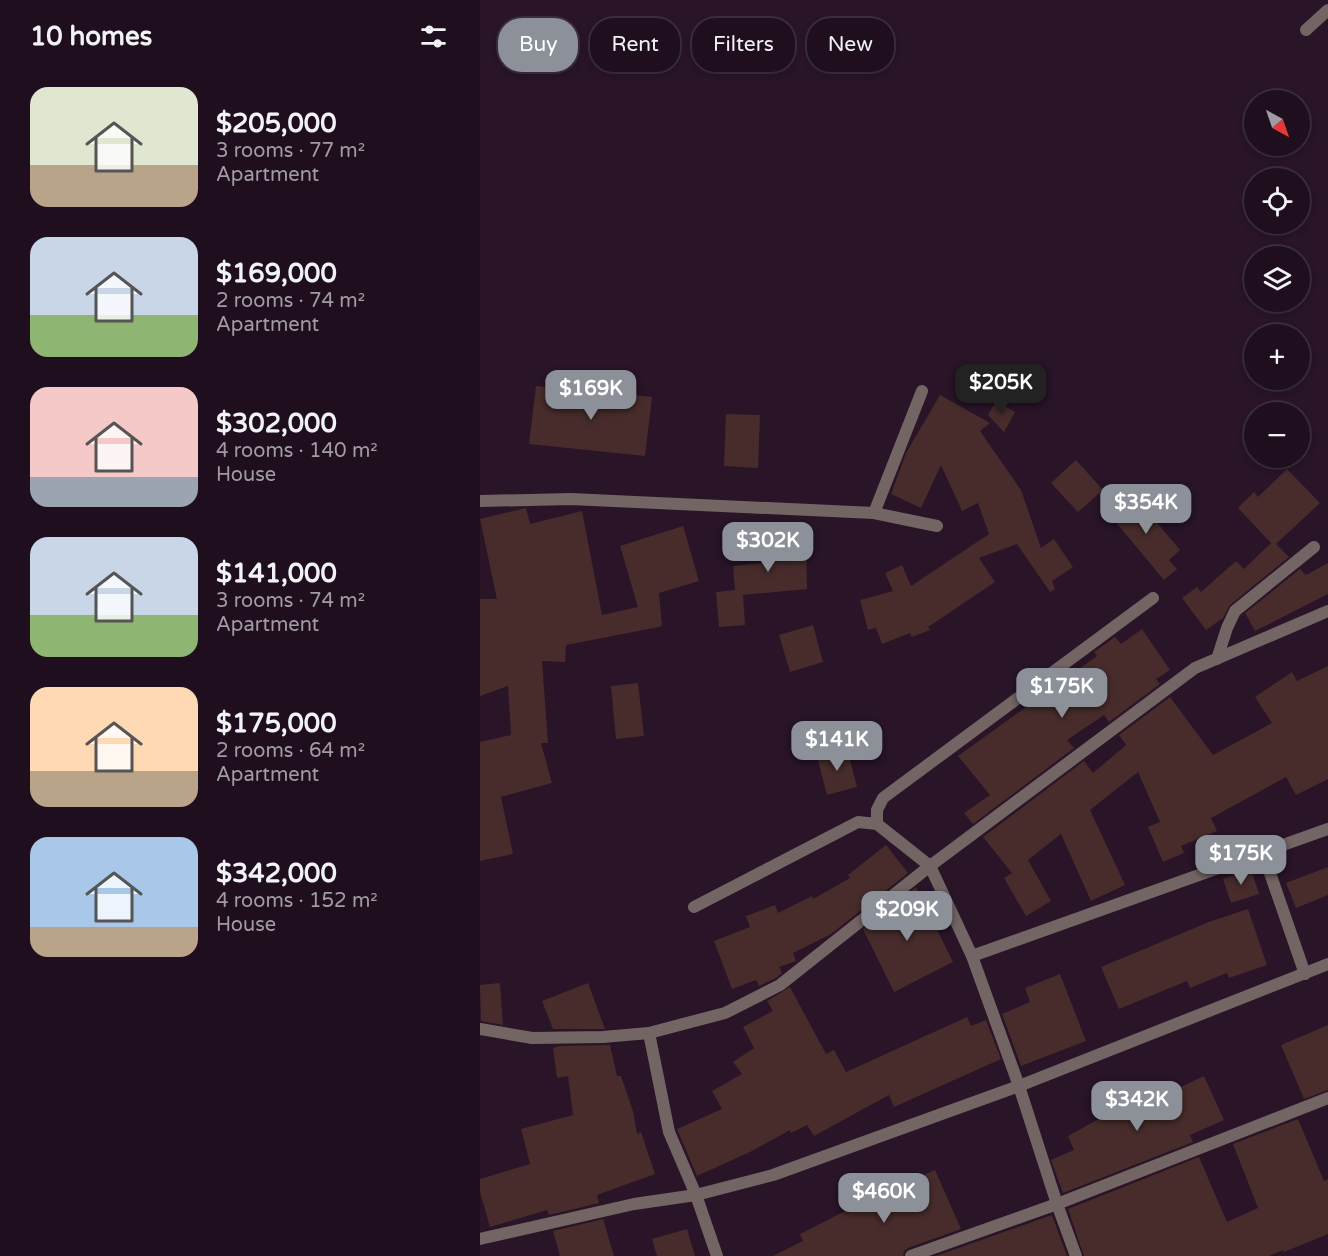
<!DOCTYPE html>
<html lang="en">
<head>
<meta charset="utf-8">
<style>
  :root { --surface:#1f0f1e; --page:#271827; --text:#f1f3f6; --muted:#a19ca4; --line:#3c2f3c; --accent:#8c9099 }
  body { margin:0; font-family:"Varela Round",sans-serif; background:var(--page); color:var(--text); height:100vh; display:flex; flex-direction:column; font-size:22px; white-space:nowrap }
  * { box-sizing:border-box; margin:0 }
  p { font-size:20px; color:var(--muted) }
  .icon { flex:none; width:33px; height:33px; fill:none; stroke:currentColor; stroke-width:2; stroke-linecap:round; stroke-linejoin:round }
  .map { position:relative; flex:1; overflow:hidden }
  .side { display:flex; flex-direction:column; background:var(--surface); width:480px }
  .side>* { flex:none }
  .guide { position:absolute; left:18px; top:18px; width:570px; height:54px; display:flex; gap:12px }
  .needle { width:39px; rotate:140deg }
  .controls { position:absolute; left:764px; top:90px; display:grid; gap:12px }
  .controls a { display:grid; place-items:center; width:66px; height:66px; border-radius:50%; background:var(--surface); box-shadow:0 3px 9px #0003,0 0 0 2px var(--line); font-size:30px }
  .price { position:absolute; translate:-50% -51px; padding:0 14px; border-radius:12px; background:var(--accent); color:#fff; font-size:20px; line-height:39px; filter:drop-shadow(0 2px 3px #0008) }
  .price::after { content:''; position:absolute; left:50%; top:36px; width:18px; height:14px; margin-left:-9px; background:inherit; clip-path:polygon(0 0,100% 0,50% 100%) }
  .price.on { background:#222; color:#fff }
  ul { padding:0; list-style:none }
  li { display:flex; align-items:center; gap:18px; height:150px; padding:0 30px }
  li span { display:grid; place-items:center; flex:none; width:168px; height:120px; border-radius:18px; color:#555 }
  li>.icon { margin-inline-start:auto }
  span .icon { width:72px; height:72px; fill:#fffc; stroke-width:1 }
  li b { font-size:26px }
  h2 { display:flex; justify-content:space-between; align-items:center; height:72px; padding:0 30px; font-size:26px }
  .tag { padding:0 21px; border-radius:24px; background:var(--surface); box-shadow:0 3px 9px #0003,0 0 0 2px var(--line); font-size:21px; line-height:54px }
  .tag.on { background:var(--accent); color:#fff }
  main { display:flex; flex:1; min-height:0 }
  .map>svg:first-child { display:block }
</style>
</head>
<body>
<main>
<section class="side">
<h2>10 homes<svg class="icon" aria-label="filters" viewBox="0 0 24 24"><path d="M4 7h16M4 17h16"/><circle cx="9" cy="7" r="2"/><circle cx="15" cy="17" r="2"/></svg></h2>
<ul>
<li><span style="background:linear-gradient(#dfe7d0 65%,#b9a48a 0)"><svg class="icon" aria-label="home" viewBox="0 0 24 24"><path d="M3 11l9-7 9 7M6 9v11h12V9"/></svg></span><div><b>$205,000</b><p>3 rooms · 77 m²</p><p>Apartment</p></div></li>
<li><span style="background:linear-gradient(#c9d6e8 65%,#8fb573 0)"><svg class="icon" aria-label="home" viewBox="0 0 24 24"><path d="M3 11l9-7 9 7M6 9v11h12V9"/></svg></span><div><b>$169,000</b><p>2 rooms · 74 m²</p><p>Apartment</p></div></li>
<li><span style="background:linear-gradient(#f6c9c9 75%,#9aa5b1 0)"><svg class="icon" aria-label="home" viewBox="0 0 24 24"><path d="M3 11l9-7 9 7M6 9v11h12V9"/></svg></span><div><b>$302,000</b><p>4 rooms · 140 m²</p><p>House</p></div></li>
<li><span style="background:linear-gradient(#c9d6e8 65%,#8fb573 0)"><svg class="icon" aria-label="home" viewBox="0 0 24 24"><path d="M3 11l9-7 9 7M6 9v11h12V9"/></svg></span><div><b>$141,000</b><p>3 rooms · 74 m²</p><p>Apartment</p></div></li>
<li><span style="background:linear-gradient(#ffd9b3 70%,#b9a48a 0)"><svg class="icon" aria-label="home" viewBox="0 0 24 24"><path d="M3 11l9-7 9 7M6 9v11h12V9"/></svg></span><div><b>$175,000</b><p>2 rooms · 64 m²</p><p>Apartment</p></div></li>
<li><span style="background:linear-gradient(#a9c7e8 75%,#b9a48a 0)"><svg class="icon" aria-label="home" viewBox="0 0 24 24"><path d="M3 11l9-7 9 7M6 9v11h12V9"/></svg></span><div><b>$342,000</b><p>4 rooms · 152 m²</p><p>House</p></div></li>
</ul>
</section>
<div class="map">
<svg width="848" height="1256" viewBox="0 0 848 1256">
  <rect width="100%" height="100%" fill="#291428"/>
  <g fill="#472c2b">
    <path d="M56,386L136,395V393L172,397L165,456L49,444Z"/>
    <path d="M460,395L510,423L500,431L541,490L561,548L574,539L593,567L572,581L575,589L570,592L537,544L499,558L515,582L448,627L450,630L432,637L430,633L402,644L396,628L388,630L380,600L413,591L405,573L422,565L431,586L509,534L498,503L482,511L461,465L441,508L411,494L426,453Z"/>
    <path d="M516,401L535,412L524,432L508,415Z"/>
    <path d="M246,414L280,415L278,468L244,466Z"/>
    <path d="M596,460L623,490L598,512L571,483Z"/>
    <path d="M807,469L840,503L796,544L809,557L750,605L743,618L726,630L702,598L717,587L721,592L756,561L764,569L791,543L758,508L774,492L778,497Z"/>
    <path d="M651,492L700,550L689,560L697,569L684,580L628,513Z"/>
    <path d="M46,508L50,524L102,511L122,615L158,607L140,546L203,526L219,581L179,593L182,626L179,627L86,645L85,662L62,661L68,743H61L72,783L21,797L33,854L0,861V742L31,735L28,686L0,696V599H17L0,519Z"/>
    <path d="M326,522L327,589L263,595L265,625L239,627L236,592L255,590L253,566L292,562V523Z"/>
    <path d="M848,563V594L775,631L765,613L820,569L826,575Z"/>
    <path d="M333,625L343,662L310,672L299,635Z"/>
    <path d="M662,629L690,670L676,679L680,684L629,722L624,715L587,740L594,748L493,824L484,813L510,795L478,756L617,656L614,652L635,637L641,644Z"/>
    <path d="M848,666V779L816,795L806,777L731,818L737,831L701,846L704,853L683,862L668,827L680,822L658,772L610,810L645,885L611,901L581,834L548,860L571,901L546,916L524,878L532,873L503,837L604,761L613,773L646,745L639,735L690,697L733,755L792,723L775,697L812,672L817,681Z"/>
    <path d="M158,683L164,736L136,739L131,686Z"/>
    <path d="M367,749L377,787L347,795L337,757Z"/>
    <path d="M406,845L428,873L351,934L313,953L316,961L299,967L302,973L296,978L279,986L276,980L252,989L234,941L270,927L266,916L295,905L298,913L332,896L333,899L370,878L368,875Z"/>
    <path d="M848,867V895L816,908L806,883Z"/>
    <path d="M771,869L779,894L751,903L743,879Z"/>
    <path d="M436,887L473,962L414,992L383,929Z"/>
    <path d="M768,909L787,965L749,978L747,973L710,988L707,981L639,1009L621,967L729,922Z"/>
    <path d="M580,974L606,1041L541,1066L522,1014L550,1002L545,988Z"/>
    <path d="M20,983L23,1025L1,1021L0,985Z"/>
    <path d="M108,983L125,1029H73L62,1001Z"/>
    <path d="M310,987L346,1054L354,1050L366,1072L487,1017L491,1026L506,1020L521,1059L414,1107L409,1095L334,1136L327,1125L311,1133L310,1130L270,1152L217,1176L197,1129L242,1109L232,1091L262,1074L253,1062L274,1048L263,1027L293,1011L287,1001Z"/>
    <path d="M848,1025V1090L824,1099L801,1045Z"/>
    <path d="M130,1045L137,1076H141L153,1111L157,1134L161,1132L175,1174L117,1195L119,1203L69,1215L67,1210L10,1227L0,1192V1179L50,1164L41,1129L93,1115L88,1076L77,1078L73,1048L80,1046Z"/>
    <path d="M724,1076L744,1120L710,1135L713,1142L583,1193L571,1160L594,1150L588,1136L653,1100L648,1091L665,1083L670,1093L687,1086L690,1092Z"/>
    <path d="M818,1119L844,1181L848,1179V1234L804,1252L803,1250L789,1256H604L588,1209L719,1157L747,1222L778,1208L753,1144Z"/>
    <path d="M455,1170L481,1229L428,1248L424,1251L423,1256H293L323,1241L320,1234L373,1207L375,1212L422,1191L420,1186Z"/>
    <path d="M572,1215L587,1256H456Z"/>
    <path d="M123,1219L134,1256H80L73,1231Z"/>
    <path d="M207,1229L215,1256H177L172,1239Z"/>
  </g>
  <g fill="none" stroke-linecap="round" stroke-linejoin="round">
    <g stroke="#746565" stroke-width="12">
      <path d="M826,30L848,10"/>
      <path d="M0,501L91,499L394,513L457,526"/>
      <path d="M394,513L442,391"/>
      <path d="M737,659L747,628L755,611L834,547"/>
      <path d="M397,824V810L403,798L673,598"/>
      <path d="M783,853L825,974"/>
      <path d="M492,956L848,829"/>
      <path d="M0,1029L52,1038L123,1037L169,1033L245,1013L300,985L450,866L397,824L378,822L214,907"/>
      <path d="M169,1033L189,1132L216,1195L237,1256"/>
      <path d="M0,1239L154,1204L216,1195L293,1175L539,1086L848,964"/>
      <path d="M431,1256L577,1204L848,1098"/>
      <path d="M596,1256L577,1204L539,1086L492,956L450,866L715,668L848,611"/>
    </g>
  </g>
</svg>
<div class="controls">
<a><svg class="needle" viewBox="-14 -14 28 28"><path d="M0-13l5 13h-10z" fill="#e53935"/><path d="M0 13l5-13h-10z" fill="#a19ca4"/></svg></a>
<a><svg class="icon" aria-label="locate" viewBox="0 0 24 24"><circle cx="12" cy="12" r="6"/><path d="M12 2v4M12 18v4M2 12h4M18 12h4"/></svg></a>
<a><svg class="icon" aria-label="layers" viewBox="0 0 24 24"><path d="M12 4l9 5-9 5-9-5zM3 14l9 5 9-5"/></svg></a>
<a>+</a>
<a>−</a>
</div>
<b class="price on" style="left:521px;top:415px">$205K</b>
<b class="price" style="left:111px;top:421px">$169K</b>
<b class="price" style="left:666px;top:535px">$354K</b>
<b class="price" style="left:288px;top:573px">$302K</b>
<b class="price" style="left:582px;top:719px">$175K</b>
<b class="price" style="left:357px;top:772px">$141K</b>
<b class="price" style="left:761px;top:886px">$175K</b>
<b class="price" style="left:427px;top:942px">$209K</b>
<b class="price" style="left:657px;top:1132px">$342K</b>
<b class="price" style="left:404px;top:1224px">$460K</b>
<div class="guide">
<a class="tag on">Buy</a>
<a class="tag">Rent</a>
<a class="tag">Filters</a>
<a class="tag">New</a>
</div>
</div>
</main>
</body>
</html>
